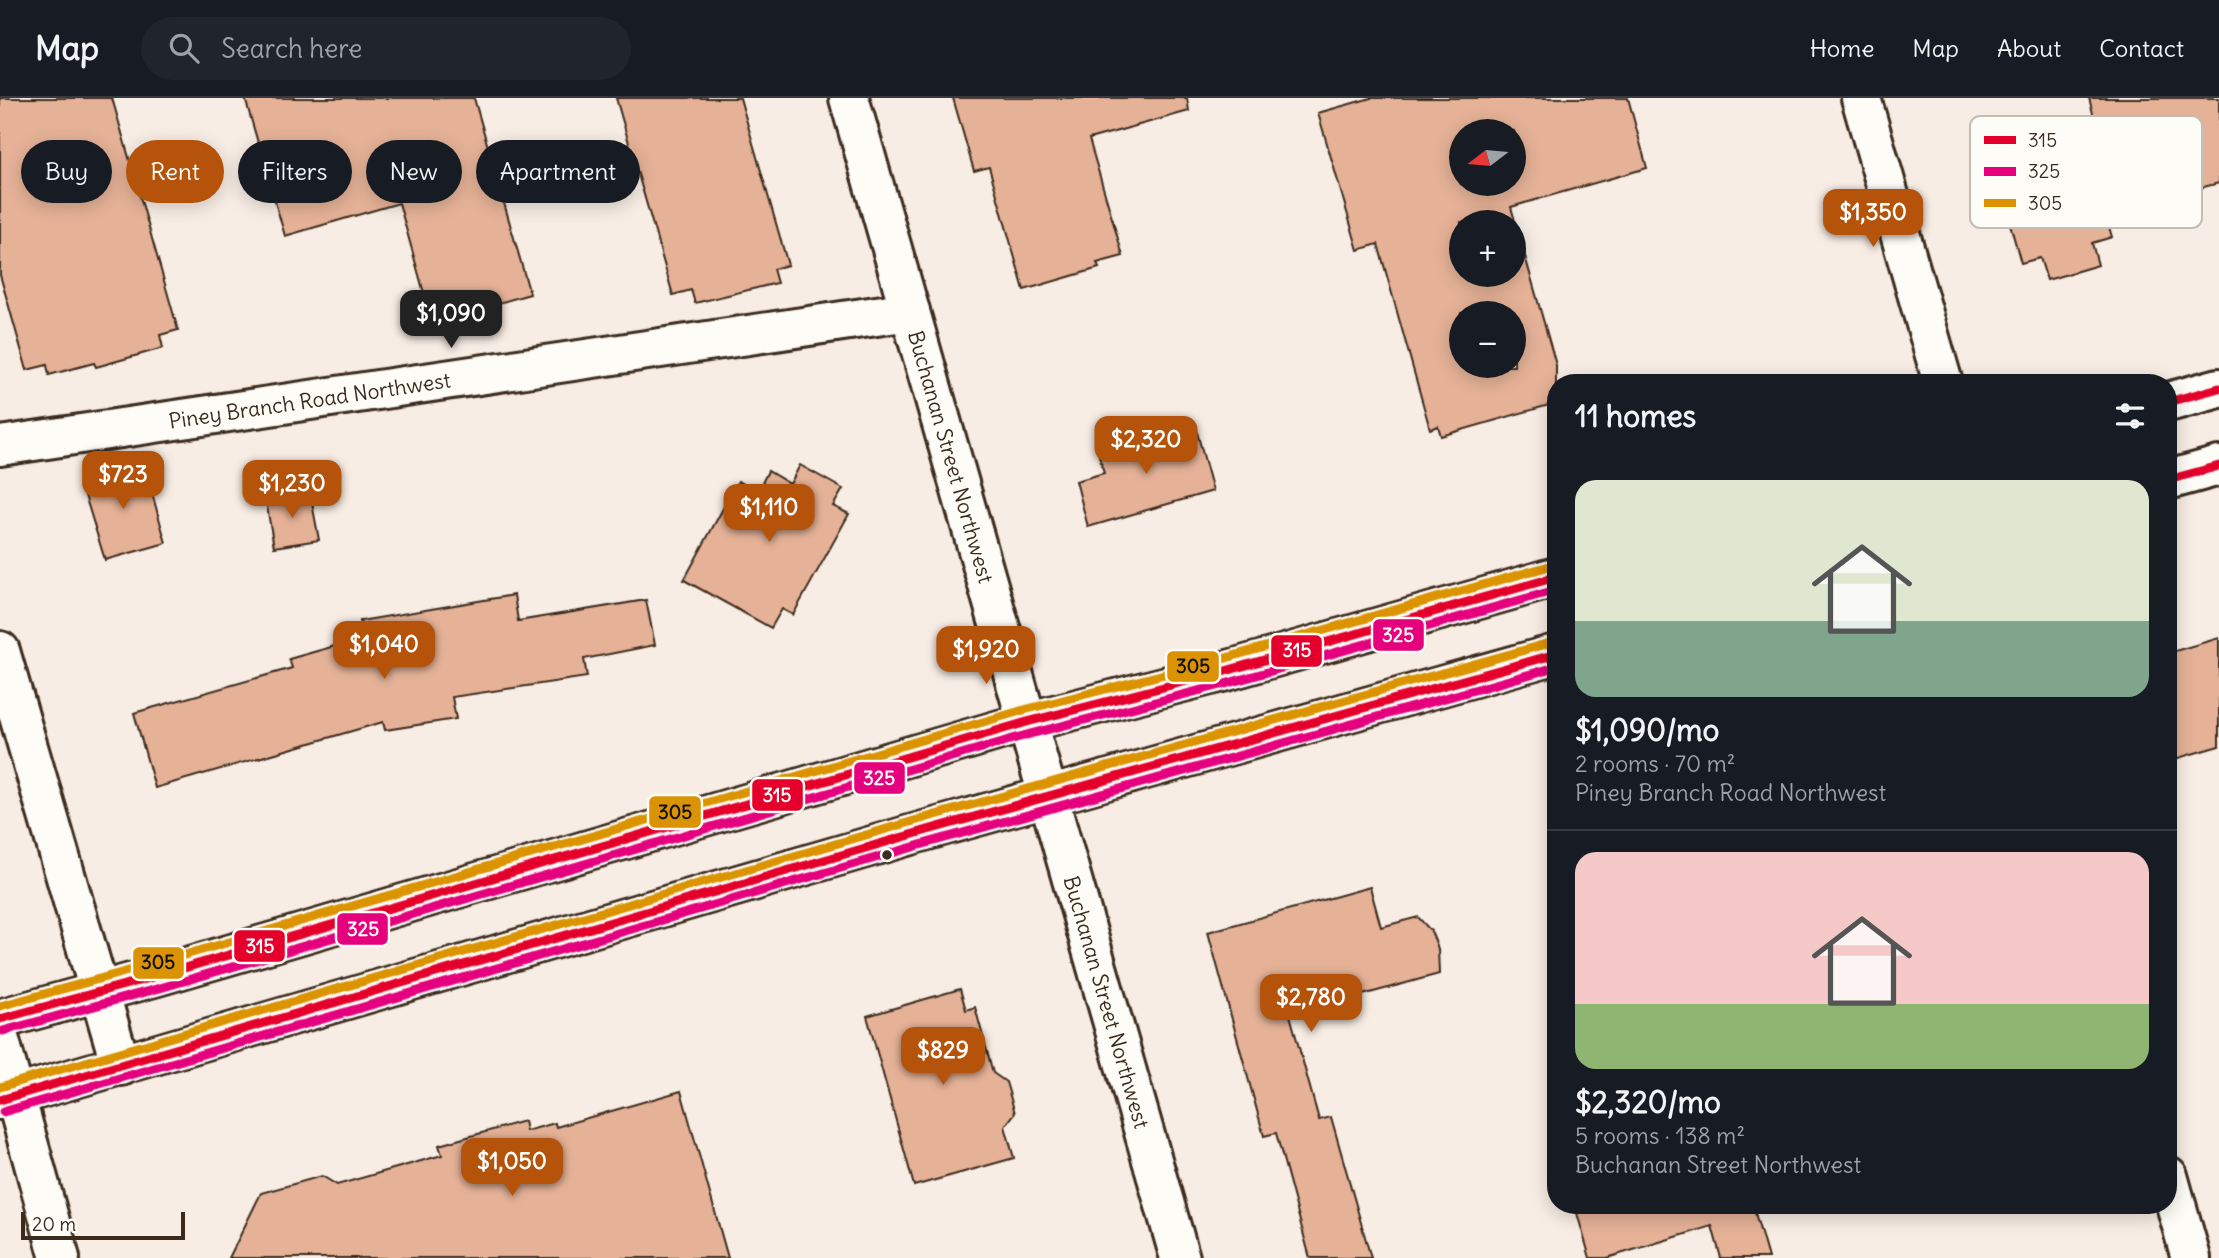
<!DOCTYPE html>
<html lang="en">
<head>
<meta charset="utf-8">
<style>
  :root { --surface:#171b24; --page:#20242c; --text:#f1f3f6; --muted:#9ea1a6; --line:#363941; --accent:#b45309 }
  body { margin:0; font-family:Delius,sans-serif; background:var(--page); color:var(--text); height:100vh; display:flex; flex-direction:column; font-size:26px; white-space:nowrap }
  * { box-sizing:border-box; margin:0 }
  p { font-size:23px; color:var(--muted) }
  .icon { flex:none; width:38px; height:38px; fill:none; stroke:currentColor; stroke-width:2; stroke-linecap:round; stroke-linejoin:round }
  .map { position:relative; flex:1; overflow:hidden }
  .drawer { position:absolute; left:1547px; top:276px; width:630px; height:840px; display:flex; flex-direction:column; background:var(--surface); border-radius:28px; box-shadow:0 4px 18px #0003 }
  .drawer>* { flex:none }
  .top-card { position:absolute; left:21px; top:42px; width:665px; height:63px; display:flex; gap:14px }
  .needle { width:46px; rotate:254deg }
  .fabs { position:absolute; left:1449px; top:21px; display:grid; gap:14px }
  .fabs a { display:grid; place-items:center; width:77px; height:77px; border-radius:50%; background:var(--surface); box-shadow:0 4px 18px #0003; font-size:35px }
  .scale { position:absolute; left:21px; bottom:18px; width:164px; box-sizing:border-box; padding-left:7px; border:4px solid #3b2a1e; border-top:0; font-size:19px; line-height:24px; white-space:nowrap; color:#3b2a1e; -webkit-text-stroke:5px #fdfcf7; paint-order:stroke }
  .price { position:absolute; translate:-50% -60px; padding:0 16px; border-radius:14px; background:var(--accent); color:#fff; font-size:23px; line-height:46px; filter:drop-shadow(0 2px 4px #0008) }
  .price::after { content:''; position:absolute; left:50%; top:42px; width:21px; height:16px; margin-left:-10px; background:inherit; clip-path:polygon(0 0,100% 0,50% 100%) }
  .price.selected { background:#222; color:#fff }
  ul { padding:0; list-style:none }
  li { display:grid; align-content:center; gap:14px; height:371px; padding:0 28px }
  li+li { border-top:2px solid var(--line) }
  li span { display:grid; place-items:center; height:217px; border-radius:21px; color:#555 }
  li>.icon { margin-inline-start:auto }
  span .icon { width:126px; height:126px; fill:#fffc; stroke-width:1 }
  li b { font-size:30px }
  h2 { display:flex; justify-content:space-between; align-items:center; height:84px; padding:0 28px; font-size:30px }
  .chip { padding:0 24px; border-radius:32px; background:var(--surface); box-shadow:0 4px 18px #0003; font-size:24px; line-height:63px }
  .chip.selected { background:var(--accent); color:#fff }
  header { display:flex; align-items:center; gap:42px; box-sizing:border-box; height:98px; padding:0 35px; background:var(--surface); border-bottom:2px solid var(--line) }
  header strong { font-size:33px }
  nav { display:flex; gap:38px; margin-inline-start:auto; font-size:24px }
  .search { width:490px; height:63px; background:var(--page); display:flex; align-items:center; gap:18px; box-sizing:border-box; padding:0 24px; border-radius:38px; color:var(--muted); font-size:26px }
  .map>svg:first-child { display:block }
</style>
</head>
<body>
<header>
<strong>Map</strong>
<div class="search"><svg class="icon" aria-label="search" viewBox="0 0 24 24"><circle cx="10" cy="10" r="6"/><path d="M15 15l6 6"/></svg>Search here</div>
<nav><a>Home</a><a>Map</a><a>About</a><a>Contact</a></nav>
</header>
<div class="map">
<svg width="2219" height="1160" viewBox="0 0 2219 1160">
  <rect width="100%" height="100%" fill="#f8ede4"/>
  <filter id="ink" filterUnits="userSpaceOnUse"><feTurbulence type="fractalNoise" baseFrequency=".0143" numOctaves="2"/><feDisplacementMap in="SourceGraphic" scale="14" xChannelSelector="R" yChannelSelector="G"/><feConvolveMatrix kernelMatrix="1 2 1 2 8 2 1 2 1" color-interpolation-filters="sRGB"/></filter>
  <g filter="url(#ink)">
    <g fill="#e5b297" stroke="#3b2a1e" stroke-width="2" fill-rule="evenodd">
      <path d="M0,0H112L178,232L160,237L163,250L96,269L94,265L49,277L47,267L27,272L0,177Z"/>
      <path d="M245,0H474L530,196L432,224L399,105L285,138Z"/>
      <path d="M616,0H740L788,167L773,171L777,185L695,205L691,192L673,197Z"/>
      <path d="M953,0H1187L1189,13L1089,41L1123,158L1097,165L1099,170L1024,192L989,69L974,73Z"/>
      <path d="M1371,0H1628L1647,70L1511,109L1556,267V305L1441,338L1438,328L1430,331L1378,146L1358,152L1318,15ZM1461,33H1514V86H1461ZM1461,124H1514V177H1461ZM1461,215H1514V268H1461Z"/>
      <path d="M2089,0H2219V85L2105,115L2112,139L2092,145L2098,167L2047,182L2040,160L2021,165L1996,76L2010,72L2003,49L2095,23Z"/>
      <path d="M1195,327L1213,393L1088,429L1076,383L1104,375L1098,354Z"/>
      <path d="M143,363L166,445L105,462L80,381Z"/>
      <path d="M800,367L843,391L833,408L849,416L793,517L782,511L771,530L684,482L738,383L758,393L768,373L790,386Z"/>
      <path d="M310,394L319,442L274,449L266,403Z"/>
      <path d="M514,497L518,523L646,502L655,547L584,561L587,579L452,599L456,621L385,632L383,624L155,690L134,615L292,570L289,561L363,540L360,523Z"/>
      <path d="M2219,540V648L2168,663V555Z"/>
      <path d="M1370,789L1381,829L1418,819L1431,833L1438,851L1439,876L1290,917L1319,1022L1331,1019L1371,1160H1310L1276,1035L1264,1038L1208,834Z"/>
      <path d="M960,891L966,912L975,909L993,975L1006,984L1015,1015L1005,1028L1014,1060L914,1088L867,918Z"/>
      <path d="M681,993L728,1160H229L261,1095L322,1078L337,1087L442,1057L439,1047L524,1023L526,1033L555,1025L556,1029Z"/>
      <path d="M1575,1108H1753L1768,1160H1721L1712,1128L1607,1160H1590Z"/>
    </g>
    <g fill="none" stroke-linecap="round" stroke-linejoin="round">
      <defs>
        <g id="minor">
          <path id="s1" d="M849,0L1180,1160"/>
          <path id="s2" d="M0,348L910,213"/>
          <path d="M0,553L121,968"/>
          <path d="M0,943L60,1160"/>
        </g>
        <g id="tertiary">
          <path d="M1861,0L1943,285"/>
          <path d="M2168,1078L2191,1160"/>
        </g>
        <g id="primary">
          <path d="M2168,304L2219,290"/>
          <path d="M2168,382L2219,368"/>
          <path d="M0,921L157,878L1027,624L1222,574L1556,479"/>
          <path d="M0,1002L917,735L1556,556"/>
        </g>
      </defs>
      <use href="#minor" stroke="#3b2a1e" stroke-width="44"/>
      <use href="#tertiary" stroke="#3b2a1e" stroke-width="44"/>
      <use href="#primary" stroke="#3b2a1e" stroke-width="44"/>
      <use href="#minor" stroke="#fdfcf7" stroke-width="38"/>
      <use href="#tertiary" stroke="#fdfcf7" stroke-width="38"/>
      <use href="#primary" stroke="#fdfcf7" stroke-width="38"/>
      <defs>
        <g id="bus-1">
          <path d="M2168,304L2219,290"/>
          <path d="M2168,382L2219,368"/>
          <path d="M0,921L157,878L1027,624L1222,574L1556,479"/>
          <path d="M0,1002L917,735L1556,556"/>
        </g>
        <g id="bus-2">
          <path d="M3,933L160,890L1030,636L1225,586L1556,492"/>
          <path d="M3,1014L920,747L1556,569"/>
        </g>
        <g id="bus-3">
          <path d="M0,908L154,866L1024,612L1219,562L1553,467"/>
          <path d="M0,989L914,723L1553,544"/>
        </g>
      </defs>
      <use href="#bus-1" stroke="#fdfcf7" stroke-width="14"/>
      <use href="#bus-2" stroke="#fdfcf7" stroke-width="14"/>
      <use href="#bus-3" stroke="#fdfcf7" stroke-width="14"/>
      <use href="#bus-1" stroke="#e4002b" stroke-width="9"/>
      <use href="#bus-2" stroke="#e5007d" stroke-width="9"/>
      <use href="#bus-3" stroke="#db9304" stroke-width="9"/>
    </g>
  </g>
  <circle fill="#3b2a1e" stroke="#fdfcf7" stroke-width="2.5" cx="887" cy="757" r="6"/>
  <g text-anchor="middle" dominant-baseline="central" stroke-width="6" stroke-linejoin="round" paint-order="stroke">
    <g font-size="21" fill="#3b2a1e" stroke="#fdfcf7">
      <text stroke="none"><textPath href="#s2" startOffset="313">Piney Branch Road Northwest</textPath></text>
      <text stroke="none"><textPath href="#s1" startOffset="373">Buchanan Street Northwest</textPath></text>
      <text stroke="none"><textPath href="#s1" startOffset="940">Buchanan Street Northwest</textPath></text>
    </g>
  </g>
  <rect x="1970" y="18" width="232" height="112" rx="10" fill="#fdfcf7" stroke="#c3bdb6" stroke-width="2"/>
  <rect x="1984" y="38" width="32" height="8" fill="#e4002b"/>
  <rect x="1984" y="69" width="32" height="9" fill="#e5007d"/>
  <rect x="1984" y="101" width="32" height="8" fill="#db9304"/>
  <g font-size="19" fill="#3b2a1e">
    <text x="2028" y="49">315</text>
    <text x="2028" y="80">325</text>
    <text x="2028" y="112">305</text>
  </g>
  <g stroke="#fdfcf7" stroke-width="2.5">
    <rect x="1372" y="520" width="53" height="34" rx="7" fill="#e5007d"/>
    <rect x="1270" y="536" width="53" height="34" rx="7" fill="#e4002b"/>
    <rect x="1166" y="552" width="54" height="33" rx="7" fill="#db9304"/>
    <rect x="853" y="663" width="53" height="34" rx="7" fill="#e5007d"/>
    <rect x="751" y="680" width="53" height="34" rx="7" fill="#e4002b"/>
    <rect x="648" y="697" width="54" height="34" rx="7" fill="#db9304"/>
    <rect x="336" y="814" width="53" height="34" rx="7" fill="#e5007d"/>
    <rect x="233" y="831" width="53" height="34" rx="7" fill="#e4002b"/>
    <rect x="132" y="848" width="53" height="34" rx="7" fill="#db9304"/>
  </g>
  <g font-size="19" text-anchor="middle" font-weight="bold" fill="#fff">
    <text x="1398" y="544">325</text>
    <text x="1297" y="559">315</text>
    <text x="879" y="687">325</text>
    <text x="777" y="704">315</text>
    <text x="363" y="838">325</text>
    <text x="260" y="855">315</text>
  </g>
  <g font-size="19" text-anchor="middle" font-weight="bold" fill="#111">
    <text x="1193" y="575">305</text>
    <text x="675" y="721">305</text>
    <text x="158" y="871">305</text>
  </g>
</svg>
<div class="fabs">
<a><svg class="needle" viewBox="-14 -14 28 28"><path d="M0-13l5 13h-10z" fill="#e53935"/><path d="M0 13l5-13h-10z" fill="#9ea1a6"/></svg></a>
<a>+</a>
<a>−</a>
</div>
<div class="scale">20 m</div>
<b class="price" style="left:1873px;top:151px">$1,350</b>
<b class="price selected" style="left:451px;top:252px">$1,090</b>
<b class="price" style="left:1146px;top:378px">$2,320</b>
<b class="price" style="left:123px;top:413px">$723</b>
<b class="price" style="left:292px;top:422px">$1,230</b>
<b class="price" style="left:769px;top:446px">$1,110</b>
<b class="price" style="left:384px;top:583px">$1,040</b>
<b class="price" style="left:986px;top:588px">$1,920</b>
<b class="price" style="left:1311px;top:936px">$2,780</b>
<b class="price" style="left:943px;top:989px">$829</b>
<b class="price" style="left:512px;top:1100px">$1,050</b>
<div class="top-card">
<a class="chip">Buy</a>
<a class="chip selected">Rent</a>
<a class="chip">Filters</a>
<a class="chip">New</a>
<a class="chip">Apartment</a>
</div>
<section class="drawer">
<h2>11 homes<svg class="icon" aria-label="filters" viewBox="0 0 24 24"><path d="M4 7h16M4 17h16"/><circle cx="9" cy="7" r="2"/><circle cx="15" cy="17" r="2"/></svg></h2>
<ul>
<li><span style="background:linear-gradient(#dfe7d0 65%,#7fa58c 0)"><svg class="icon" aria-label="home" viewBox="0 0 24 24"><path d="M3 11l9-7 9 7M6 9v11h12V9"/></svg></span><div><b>$1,090/mo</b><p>2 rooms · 70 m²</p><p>Piney Branch Road Northwest</p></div></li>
<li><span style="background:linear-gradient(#f6c9c9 70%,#8fb573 0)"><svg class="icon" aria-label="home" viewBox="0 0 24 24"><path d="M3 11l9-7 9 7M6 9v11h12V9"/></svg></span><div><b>$2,320/mo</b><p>5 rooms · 138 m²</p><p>Buchanan Street Northwest</p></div></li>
</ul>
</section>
</div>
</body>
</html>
